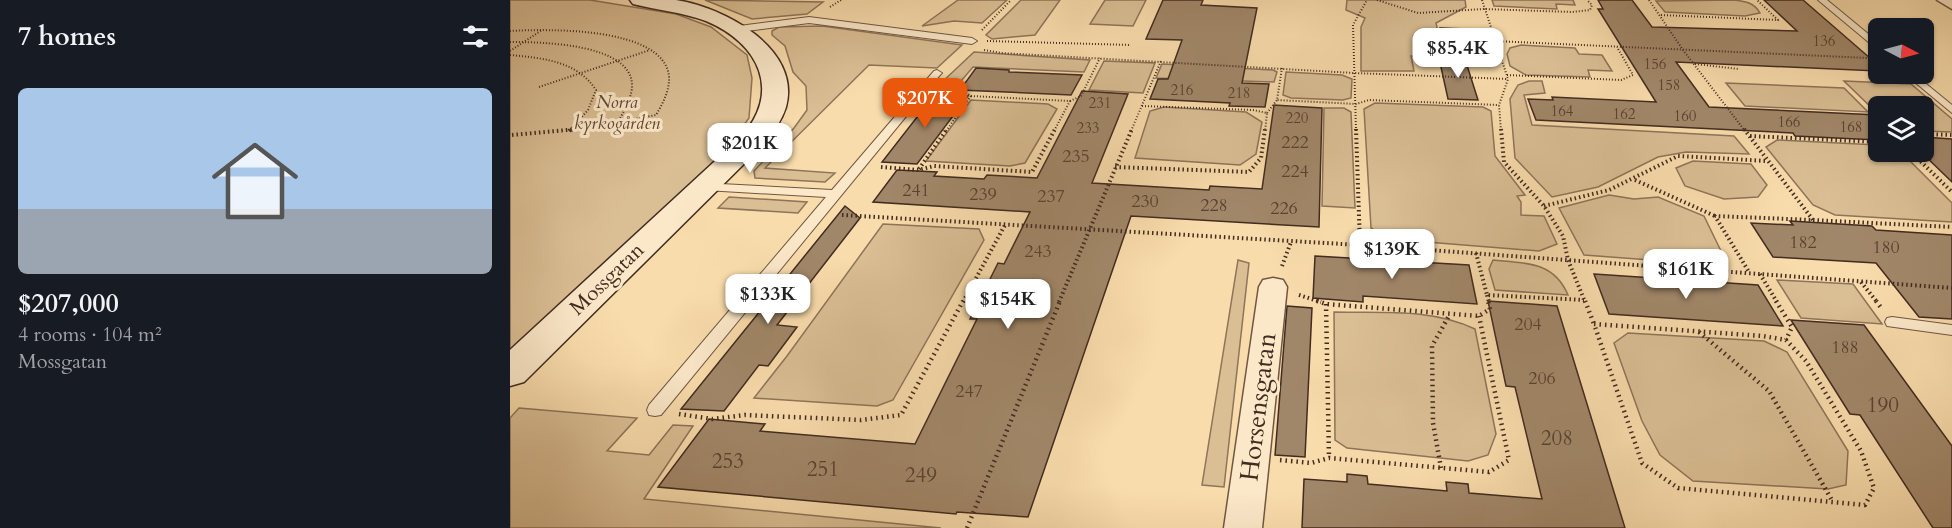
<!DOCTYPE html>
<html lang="en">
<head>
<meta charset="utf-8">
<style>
  :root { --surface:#171b24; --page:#242831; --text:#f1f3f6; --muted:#9ea1a6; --accent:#ea580c }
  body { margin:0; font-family:Cardo,serif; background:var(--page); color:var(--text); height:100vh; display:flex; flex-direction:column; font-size:22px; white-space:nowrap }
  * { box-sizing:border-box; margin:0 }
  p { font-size:20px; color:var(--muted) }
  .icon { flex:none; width:33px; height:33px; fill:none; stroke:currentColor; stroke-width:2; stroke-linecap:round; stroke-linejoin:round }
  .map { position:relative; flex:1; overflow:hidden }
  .panel { display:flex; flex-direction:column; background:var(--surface); width:510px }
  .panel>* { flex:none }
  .needle { width:39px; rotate:96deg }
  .fabs { position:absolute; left:1358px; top:18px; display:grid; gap:12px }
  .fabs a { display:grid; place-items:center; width:66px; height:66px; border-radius:9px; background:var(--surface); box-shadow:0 2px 4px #0004; font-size:30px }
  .price { position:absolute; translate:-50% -51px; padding:0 14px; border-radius:12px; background:#fff; color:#222; font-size:20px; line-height:39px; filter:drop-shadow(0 2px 3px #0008) }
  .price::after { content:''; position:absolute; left:50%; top:36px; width:18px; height:14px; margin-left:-9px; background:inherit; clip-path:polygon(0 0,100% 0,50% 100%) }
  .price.on { background:var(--accent); color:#fff }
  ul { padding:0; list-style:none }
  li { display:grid; align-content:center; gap:12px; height:318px; padding:0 18px }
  li span { display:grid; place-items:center; height:186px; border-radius:9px; color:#555 }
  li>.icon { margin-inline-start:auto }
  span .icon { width:108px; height:108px; fill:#fffc; stroke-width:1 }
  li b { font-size:26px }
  h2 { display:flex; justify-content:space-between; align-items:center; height:72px; padding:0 18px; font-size:26px }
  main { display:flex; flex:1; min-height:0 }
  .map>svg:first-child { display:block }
</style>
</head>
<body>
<main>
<section class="panel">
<h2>7 homes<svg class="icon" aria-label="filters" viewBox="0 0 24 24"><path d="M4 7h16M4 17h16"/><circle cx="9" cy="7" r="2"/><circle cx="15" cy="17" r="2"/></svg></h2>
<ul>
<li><span style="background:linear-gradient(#a9c7e8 65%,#9aa5b1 0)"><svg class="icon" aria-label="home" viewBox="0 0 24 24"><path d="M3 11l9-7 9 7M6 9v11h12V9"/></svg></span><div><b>$207,000</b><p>4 rooms · 104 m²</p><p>Mossgatan</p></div></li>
</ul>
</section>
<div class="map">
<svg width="1442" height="528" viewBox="0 0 1442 528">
  <rect width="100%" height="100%" fill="#f9dcac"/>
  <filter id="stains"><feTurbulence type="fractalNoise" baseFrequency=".00333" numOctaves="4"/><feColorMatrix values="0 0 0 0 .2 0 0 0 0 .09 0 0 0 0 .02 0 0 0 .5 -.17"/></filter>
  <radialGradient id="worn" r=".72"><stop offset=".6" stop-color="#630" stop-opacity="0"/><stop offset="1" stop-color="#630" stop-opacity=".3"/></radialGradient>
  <g fill="#dabe94" stroke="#8e745a" stroke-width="1.5">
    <path d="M0,0H80L166,14L201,27L237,55L242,78L239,118L197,176L27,336L0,349Z"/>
    <path d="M195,0L313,2L297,14L242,19Z"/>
    <path d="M448,0H497L472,23L444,21L412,26Z"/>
    <path d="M511,0H550L525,35L482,39L476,35Z"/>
    <path d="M595,0H636L623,26L580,24Z"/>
    <path d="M837,0H955L956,7L926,23L933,56H901L904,71H851V27L855,18L836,10Z"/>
    <path d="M982,0H1063L1065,5L1046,4L1047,9L984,6Z"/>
    <path d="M1223,0C1234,1 1244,2 1250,13L1235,16L1155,12L1146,1Z"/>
    <path d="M312,26L452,45L427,68L359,65L255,168L325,173L315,182L245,178L244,171L284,128L297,110L296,86L283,72L275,46L262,35V31L269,27Z"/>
    <path d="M1011,45L1065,48L1069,54L1092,55L1102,71L1078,70L1080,77L1016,75L1000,66L997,54L1000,48Z"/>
    <path d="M464,52L580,60L574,72L463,67L446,87L430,84Z"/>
    <path d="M594,61L645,63L633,93L579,90Z"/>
    <path d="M652,64L763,70L767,72L764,82L646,78Z"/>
    <path d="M776,72L832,75L842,79L841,98L833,100L781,98L773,95Z"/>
    <path d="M1019,81H1032L1035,93L1014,95L1022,125L1224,136L1239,154L1176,152L1148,157L1088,187L1042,197L1005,158L1000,99L1008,85Z"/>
    <path d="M1334,81L1401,84L1442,119V132L1413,131V106H1368V114Z"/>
    <path d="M1216,83L1334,88L1358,112L1235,106Z"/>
    <path d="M461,100L538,104L547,109L515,163L500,166L416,161Z"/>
    <path d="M865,103L973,107L981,111L985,156L1015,195L1007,196L1011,202V215L1034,216L1047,244L1029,251L879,239L861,228L854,109Z"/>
    <path d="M654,107L736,112L752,122L746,154L730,165L625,158L640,111Z"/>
    <path d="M814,108H834L841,112L845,208L812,206Z"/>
    <path d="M1267,140L1368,145V152H1391L1442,203V222L1325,215L1303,205L1256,147Z"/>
    <path d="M1183,161L1241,164L1257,185L1248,197L1214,199L1175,186L1166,168Z"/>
    <path d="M1099,195L1124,199L1148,197L1194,216L1211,251L1207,265L1074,255L1049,208Z"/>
    <path d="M219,197L297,202L288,213L208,208Z"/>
    <path d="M373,224L469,229L474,240L383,400L367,406L244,398L277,356Z"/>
    <path d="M728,260L739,263L714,487L692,485Z"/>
    <path d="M983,260C1015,263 1044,261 1058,295L985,290L979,269Z"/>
    <path d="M1267,280L1343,284L1372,324L1291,318Z"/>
    <path d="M824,312C871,313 922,308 965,329L986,434L978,455L958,461L837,448L825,440Z"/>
    <path d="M1118,333L1254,341L1277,352L1338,451L1336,485L1318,489L1183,481L1150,455L1132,421L1104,343Z"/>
    <path d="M9,408L127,418L97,451L139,455L163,425L183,426L134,499L431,528H0V418Z"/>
  </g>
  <g fill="#a18769" stroke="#422b20" stroke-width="1.5">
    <path d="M653,0H693L691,5L747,8L732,83L759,84L755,107L719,106L720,103L640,99L648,79H658L672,40L636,39Z"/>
    <path d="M1088,0H1122L1142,27L1287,31L1254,0H1293L1368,65V71L1166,62L1199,107L1368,115V140L1285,136L1283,133L1026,120L1018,99L1043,100L1042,97L1146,102L1088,9H1093Z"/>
    <path d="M930,28L957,29L966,59L937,58Z"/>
    <path d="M929,58L955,59L968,100L938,99Z"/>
    <path d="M466,68L499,70V72L572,75L561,95L450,90Z"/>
    <path d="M572,91L618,94L582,183L699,190L700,186L752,189L764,105L812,108L809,227L621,216L518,517L447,512L446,514L148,487L199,419L255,424L250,431L405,444L467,319H460L488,263L494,264L520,212L363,202L387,170L427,172L424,176L474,179L477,175L527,178Z"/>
    <path d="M425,94L458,96L407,164L372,162Z"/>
    <path d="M1413,137L1442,139V182L1413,154Z"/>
    <path d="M335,206L350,218L267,325L287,327L258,366L249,365L214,411L171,409Z"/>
    <path d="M1280,221L1362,226L1366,230L1442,235V319L1409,317L1366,263L1263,257L1241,223L1283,225Z"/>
    <path d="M805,256L959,265L967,304L853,296V302L803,298Z"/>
    <path d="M1084,274L1248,285L1273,326L1099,314Z"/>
    <path d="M978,301L1047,306L1115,528H792L794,479L837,482V474L857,476L858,484L937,491L936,482L958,484L959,493L1032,499L1005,387L996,386Z"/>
    <path d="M777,306L802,308L795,457L765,455Z"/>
    <path d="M1281,320L1354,325L1442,446V528H1423L1350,415L1340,414Z"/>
  </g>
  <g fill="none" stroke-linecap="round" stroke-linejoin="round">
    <defs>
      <g id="lane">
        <path d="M1308,0H1317L1368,42V50Z"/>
        <path d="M299,17L462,38L467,41L462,44L299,23L229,32L225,29L229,26Z"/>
        <path d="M427,70L432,73L430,75L151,415L145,416L139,415L137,410L139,405L316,197L195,190L191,189L189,186L191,183L322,190L424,71Z"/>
        <path d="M1395,74H1404L1442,105V113Z"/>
        <path d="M1382,317L1442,325V335L1377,326L1375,322L1377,318Z"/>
      </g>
      <g id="street">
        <path d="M1427,0H1442V9Z"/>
        <path d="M763,278L773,280L777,287L752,528H714L749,287L753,280Z"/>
      </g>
      <path id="secondary" d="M120,0C135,0 151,0 166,0C213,7 292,48 276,107C271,123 260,137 249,149L14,382L0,386V350L230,138C273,92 249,43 196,21C172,12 147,10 123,4Z"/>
    </defs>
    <use href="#lane" stroke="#705743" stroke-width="2"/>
    <use href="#street" stroke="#705743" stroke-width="3"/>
    <use href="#secondary" stroke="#422b20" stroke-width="3"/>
    <g stroke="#422b20" stroke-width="2" stroke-dasharray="1 2" stroke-linecap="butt">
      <path d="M867,0L908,13L974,9L1062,12L1080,10L1082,5L1077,0"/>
      <path d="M972,0L998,79L989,105L991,131"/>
      <path d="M1139,0L1173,50L1235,131"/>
      <path d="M320,7L331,0"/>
      <path d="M1151,15L1268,20L1247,0"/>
      <path d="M472,30L501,0"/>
      <path d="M0,31C36,29 153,26 159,76C160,90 153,103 146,115L60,131"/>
      <path d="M477,41L621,45"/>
      <path d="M984,41L1358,58"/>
      <path d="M0,42C30,42 124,43 122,87C121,100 114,111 108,122"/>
      <path d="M474,50L491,53L844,73L998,79"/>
      <path d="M0,51L32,30"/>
      <path d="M0,55C33,58 67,61 86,90L78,110L59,131"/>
      <path d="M1185,64L1229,69"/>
      <path d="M772,68L767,100L846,104L859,100L989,105"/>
      <path d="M997,75L1111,80L1123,75L1107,47"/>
      <path d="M29,87L140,50"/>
      <path d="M435,91L454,92L461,96L560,101L544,131"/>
      <path d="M560,101L571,96L590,58"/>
      <path d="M632,106L743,110L757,113L755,131"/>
      <path d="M757,113L767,100"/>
      <path d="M436,131L461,96"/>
      <path d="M621,131L651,61"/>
      <path d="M846,131L843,25L857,0"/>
    </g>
    <g stroke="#422b20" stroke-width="4" stroke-dasharray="1.5 3" stroke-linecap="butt">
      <path d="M846,129L850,245"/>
      <path d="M991,129L994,162L1034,206L1053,236L1058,260L1075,302"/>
      <path d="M1234,129L1303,220L1205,216L1239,272"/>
      <path d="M59,131L61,129"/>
      <path d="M1413,134L1442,135"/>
      <path d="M2,135L68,129"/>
      <path d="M1240,136L1368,142"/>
      <path d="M1401,152L1442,192"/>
      <path d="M371,167L408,170L424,166L522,172L545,129"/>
      <path d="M605,167L739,172L751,158L755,129"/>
      <path d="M409,169L437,129"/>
      <path d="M1125,180L1205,216"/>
      <path d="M1034,206L1099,190L1168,156L1257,161"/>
      <path d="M332,215L850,245L1442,288"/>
      <path d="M1303,220L1442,227"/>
      <path d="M966,253L977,295L1074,300"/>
      <path d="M772,266L781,242"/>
      <path d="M1250,274L1267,302"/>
      <path d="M1351,282L1367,302"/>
      <path d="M789,295L811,302"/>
      <path d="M977,295L979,302"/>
      <path d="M453,302L495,225"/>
      <path d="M549,302L622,129"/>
    </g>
    <g stroke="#422b20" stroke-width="4.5" stroke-dasharray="1.5 4" stroke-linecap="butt">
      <path d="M807,301L816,304L969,316L980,309L978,301"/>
      <path d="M1075,301L1084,324"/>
      <path d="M1266,301L1282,327L1276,340"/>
      <path d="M1366,301L1372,309"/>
      <path d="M816,304L819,458"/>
      <path d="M1084,324L1253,336L1276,340L1296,361L1351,451L1364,488L1355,505L1168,488L1132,463Z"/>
      <path d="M1189,332L1259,391L1323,502"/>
      <path d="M169,414L202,419L235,415L351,420L391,415L453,301"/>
      <path d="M770,460L801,463L819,458L979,472L999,460L969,316"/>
      <path d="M931,468L923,423L922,346L940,314"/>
      <path d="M457,528L550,301"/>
    </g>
    <use href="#lane" fill="#fbe8c9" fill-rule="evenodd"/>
    <use href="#street" fill="#fbe8c9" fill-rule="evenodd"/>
    <use href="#secondary" fill="#fbe8c9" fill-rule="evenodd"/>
  </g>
  <g text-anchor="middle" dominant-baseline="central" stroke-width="6" stroke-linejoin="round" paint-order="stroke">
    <g font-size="15" fill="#5a4232">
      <text x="1314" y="41">136</text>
      <text x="1145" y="64">156</text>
      <text x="1159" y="85">158</text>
      <text x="672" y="90">216</text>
      <text x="729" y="93">218</text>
      <text x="590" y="103">231</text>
      <text x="1052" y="111">164</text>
      <text x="1114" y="114">162</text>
      <text x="1175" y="116">160</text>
      <text x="787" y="118">220</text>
      <text x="1279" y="122">166</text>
      <text x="1341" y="127">168</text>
      <text x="578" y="128">233</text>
    </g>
    <g font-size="18" font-style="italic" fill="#604837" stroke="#fbe8c9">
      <text x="107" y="102">Norra<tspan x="107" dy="21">kyrkogården</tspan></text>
    </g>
    <g font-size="18" fill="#5a4232">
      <text x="785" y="142">222</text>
      <text x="566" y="156">235</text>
      <text x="785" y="171">224</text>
      <text x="406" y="190">241</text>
      <text x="473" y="194">239</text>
      <text x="541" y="196">237</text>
      <text x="635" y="201">230</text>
      <text x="704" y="205">228</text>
      <text x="774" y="208">226</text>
      <text x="1293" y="242">182</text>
      <text x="1376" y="247">180</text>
      <text x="528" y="251">243</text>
      <text x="1018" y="324">204</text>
      <text x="1335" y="347">188</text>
      <text x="1032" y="378">206</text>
      <text x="459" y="391">247</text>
    </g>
    <g font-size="21" fill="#422b20" stroke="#fbe8c9">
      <text transform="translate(97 279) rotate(-44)">Mossgatan</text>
    </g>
    <g font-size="21" fill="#5a4232">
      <text x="1373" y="405">190</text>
      <text x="1047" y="438">208</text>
      <text x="218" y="461">253</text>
      <text x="313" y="469">251</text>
      <text x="411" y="475">249</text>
    </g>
    <g font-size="26" fill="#422b20" stroke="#fbe8c9">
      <text transform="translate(748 407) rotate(-83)">Horsensgatan</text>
    </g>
  </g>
  <rect width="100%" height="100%" filter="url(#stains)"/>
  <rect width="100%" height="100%" fill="url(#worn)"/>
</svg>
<div class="fabs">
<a><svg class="needle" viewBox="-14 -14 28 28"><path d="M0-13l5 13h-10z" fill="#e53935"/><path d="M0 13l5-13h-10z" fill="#9ea1a6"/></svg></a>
<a><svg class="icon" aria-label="layers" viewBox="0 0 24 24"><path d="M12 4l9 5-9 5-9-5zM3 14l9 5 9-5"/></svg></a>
</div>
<b class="price" style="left:948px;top:79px">$85.4K</b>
<b class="price on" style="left:415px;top:129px">$207K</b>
<b class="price" style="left:240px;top:174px">$201K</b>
<b class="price" style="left:882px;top:280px">$139K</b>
<b class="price" style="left:1176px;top:300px">$161K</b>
<b class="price" style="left:258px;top:325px">$133K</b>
<b class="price" style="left:498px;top:330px">$154K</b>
</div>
</main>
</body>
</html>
